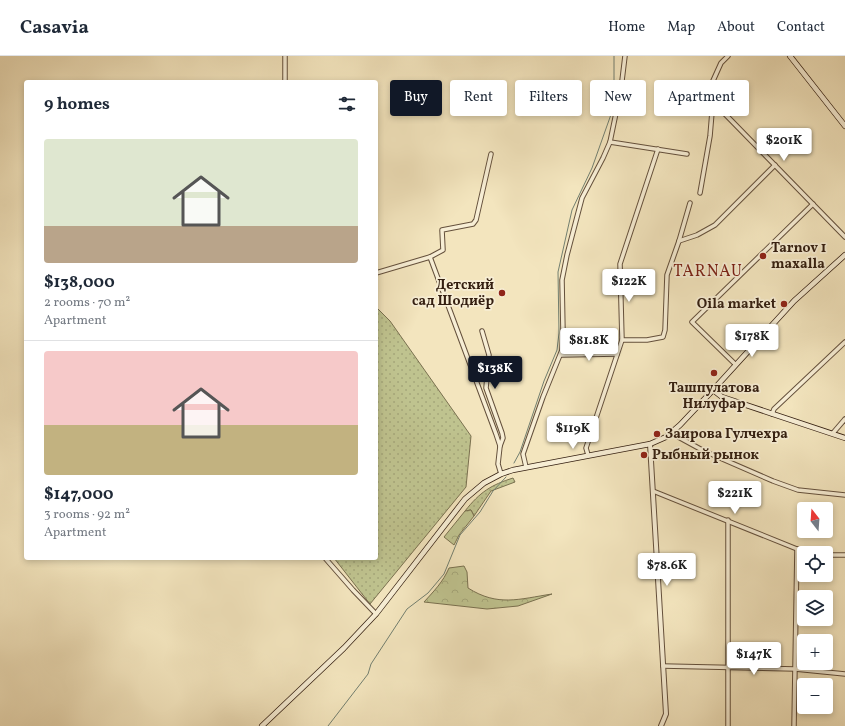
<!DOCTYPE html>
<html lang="en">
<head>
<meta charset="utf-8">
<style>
  :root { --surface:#fff; --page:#f6f6f7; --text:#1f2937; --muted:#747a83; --line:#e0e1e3; --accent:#111827 }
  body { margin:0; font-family:Vollkorn,serif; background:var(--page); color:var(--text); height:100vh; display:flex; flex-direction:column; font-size:15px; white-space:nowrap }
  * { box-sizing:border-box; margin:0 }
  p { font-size:13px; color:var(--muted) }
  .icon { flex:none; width:22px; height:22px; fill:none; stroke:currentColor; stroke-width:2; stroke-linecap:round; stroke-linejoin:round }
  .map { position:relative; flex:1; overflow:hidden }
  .sheet { position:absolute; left:24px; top:24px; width:354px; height:480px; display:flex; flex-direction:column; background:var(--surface); border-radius:4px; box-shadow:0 2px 6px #0003 }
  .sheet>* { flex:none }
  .guide { position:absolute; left:390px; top:24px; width:380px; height:36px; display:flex; gap:8px }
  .needle { width:26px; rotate:343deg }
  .fabs { position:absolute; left:797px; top:446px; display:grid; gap:8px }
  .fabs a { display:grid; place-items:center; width:36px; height:36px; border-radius:4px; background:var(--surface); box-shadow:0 2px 6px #0003; font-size:20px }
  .price { position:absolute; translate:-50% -34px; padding:0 9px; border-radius:4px; background:#fff; color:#222; font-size:13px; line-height:26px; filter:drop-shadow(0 1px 2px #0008) }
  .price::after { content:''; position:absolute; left:50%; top:24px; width:12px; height:9px; margin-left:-6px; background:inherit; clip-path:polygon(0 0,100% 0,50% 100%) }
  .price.selected { background:var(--accent); color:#fff }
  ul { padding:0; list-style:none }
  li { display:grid; align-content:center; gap:8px; height:212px; padding:0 20px }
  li+li { border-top:1px solid var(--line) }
  li span { display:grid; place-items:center; height:124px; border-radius:4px; color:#555 }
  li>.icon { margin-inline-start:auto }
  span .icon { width:72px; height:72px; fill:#fffc; stroke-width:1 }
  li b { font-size:17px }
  h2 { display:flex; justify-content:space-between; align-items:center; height:48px; padding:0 20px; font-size:17px }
  .chip { padding:0 14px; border-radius:4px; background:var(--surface); box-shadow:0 2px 6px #0003; font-size:14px; line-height:36px }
  .chip.selected { background:var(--accent); color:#fff }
  header { display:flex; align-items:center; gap:24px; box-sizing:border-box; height:56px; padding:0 20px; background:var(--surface); border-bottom:1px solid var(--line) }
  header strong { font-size:19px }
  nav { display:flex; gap:22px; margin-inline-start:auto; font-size:14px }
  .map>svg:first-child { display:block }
</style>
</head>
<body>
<header>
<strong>Casavia</strong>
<nav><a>Home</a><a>Map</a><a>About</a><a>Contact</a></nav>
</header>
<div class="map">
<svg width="845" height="670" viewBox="0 0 845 670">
  <defs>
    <pattern id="green-dots" width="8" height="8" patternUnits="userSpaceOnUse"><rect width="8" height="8" fill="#bfc38f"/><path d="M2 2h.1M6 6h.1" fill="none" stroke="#a5a77a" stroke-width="1.8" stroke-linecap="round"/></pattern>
    <pattern id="forest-crowns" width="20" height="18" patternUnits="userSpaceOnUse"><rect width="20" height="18" fill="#bfc38f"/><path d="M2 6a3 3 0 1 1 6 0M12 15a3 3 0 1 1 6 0" fill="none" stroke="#a5a77a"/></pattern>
  </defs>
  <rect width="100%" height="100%" fill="#f3e5be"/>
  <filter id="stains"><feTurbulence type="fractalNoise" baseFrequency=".005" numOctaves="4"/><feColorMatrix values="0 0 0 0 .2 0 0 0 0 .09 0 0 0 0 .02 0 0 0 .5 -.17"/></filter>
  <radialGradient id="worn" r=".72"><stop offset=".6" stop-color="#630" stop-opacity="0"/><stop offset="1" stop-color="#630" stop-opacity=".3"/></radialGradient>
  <g fill="url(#green-dots)" stroke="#7a7150">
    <path d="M376,251L390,265L471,380L466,431L370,548L334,502H376Z"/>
    <path d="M513,422L515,426L491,435L474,460L471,454L465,455C480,436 491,429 513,422Z"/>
  </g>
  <g fill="url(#forest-crowns)" stroke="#7a7150">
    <path d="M471,454L474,460L459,479L454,489L444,481L465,455Z"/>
    <path d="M464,510L467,516L468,532C498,551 519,543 552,538L518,550L487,553L424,546C434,535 443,526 449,512Z"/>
  </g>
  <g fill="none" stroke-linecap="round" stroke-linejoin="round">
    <g stroke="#727f70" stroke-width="1">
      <path d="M514,407L520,396L544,325L557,294L559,277L558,216L572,154L592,112L614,50V0"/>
      <path d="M328,670L368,618L371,608L407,553L428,537L444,518L460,479L480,456L493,435L506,421"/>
    </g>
    <defs>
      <g id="minor">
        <path d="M285,0V26"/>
        <path d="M712,56H723L845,181"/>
        <path d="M610,86L687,98"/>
        <path d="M700,137L710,80L712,56V27L721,7L728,0"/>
        <path d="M679,185L697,179L715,169L775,109"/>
        <path d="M430,201L496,378L500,390L498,408L501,418"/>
        <path d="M376,217L430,201L443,194L442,174L473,168L476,164L491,98"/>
        <path d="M482,275L489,299L486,332L502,377L503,382L500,390"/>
        <path d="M622,284H647L663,281L665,274L667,219L679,185L690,147"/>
        <path d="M561,299L617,298"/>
        <path d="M735,308L692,266L813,148"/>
        <path d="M772,358L774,353L845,286"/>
        <path d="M671,377L704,395L773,425L798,434L845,439"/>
        <path d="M833,377L845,363"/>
        <path d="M588,399L586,392L622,284L620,208L658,93"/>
        <path d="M526,411L523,398L543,341L562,294L563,276L562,224L567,199L582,142L603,102L610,86L621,33L625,0"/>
        <path d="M653,435L797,493L813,497"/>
        <path d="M728,464V670"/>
        <path d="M826,499H845"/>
        <path d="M325,502L353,534L376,558"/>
        <path d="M663,610L795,613L845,618"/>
        <path d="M794,670L797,493"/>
      </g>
      <path id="tertiary" d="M650,388L666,658L661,670"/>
      <g id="secondary">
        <path d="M790,0L845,70"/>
        <path d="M713,334L722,341L845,382"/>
        <path d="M262,670L344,592L376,558L465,443L484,427L501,418L513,414L650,388L666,381L680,369L713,334L794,245L845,199"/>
      </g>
    </defs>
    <use href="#minor" stroke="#64503c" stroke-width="5.5"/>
    <use href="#tertiary" stroke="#64503c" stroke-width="6"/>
    <use href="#secondary" stroke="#341f11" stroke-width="6"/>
    <use href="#minor" stroke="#f7eed5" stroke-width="3.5"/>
    <use href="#tertiary" stroke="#f7eed5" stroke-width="4"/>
    <use href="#secondary" stroke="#f7eed5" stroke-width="4.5"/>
  </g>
  <g fill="#8f2418" stroke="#f7eed5" stroke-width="1.5">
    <circle cx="763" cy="200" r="4"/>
    <circle cx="502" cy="237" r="4"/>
    <circle cx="784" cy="248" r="4"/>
    <circle cx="714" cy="317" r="4"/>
    <circle cx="657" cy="378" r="4"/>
    <circle cx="644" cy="399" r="4"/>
  </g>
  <g text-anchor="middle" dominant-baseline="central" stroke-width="3.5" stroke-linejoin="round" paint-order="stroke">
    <g font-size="14" font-weight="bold" fill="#341f11" stroke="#f7eed5" text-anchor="start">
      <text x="771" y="192">Tarnov 1<tspan x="771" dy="16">maxalla</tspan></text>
      <text x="494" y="229" text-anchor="end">Детский<tspan x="494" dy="16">сад Шодиёр</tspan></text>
      <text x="776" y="248" text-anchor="end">Oila market</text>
      <text x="714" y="332" text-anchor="middle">Ташпулатова<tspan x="714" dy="16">Нилуфар</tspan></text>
      <text x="665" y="378">Заирова Гулчехра</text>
      <text x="652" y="399">Рыбный рынок</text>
    </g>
    <g font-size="16" letter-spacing="1" fill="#7a1f14" stroke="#f7eed5">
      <text x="708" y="216">TARNAU</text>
    </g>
  </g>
  <rect width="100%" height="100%" filter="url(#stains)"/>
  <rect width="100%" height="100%" fill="url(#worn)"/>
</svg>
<div class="fabs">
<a><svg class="needle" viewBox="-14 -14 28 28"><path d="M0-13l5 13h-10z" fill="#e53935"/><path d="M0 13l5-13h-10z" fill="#747a83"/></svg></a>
<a><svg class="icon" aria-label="locate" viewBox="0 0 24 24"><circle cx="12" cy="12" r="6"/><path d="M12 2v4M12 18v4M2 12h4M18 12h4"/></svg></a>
<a><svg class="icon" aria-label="layers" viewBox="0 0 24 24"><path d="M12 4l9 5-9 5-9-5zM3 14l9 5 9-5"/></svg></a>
<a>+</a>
<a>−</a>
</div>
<b class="price" style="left:784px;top:106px">$201K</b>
<b class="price" style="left:629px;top:247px">$122K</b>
<b class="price" style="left:752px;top:302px">$178K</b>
<b class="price" style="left:589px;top:306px">$81.8K</b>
<b class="price selected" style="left:495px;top:334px">$138K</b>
<b class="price" style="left:573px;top:394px">$119K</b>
<b class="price" style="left:735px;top:459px">$221K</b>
<b class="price" style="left:667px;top:531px">$78.6K</b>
<b class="price" style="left:754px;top:620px">$147K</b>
<div class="guide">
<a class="chip selected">Buy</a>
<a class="chip">Rent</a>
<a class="chip">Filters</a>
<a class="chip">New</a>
<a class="chip">Apartment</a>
</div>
<section class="sheet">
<h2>9 homes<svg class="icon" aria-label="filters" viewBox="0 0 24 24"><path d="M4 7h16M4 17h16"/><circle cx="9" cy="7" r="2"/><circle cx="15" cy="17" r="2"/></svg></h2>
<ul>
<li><span style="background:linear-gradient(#dfe7d0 70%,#b9a48a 0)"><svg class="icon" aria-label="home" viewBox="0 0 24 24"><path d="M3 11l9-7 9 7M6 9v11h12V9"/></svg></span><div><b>$138,000</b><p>2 rooms · 70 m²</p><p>Apartment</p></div></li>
<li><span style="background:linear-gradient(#f6c9c9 60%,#c2b280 0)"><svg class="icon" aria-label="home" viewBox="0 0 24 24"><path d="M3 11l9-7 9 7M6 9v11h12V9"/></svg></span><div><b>$147,000</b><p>3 rooms · 92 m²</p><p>Apartment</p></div></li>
</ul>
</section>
</div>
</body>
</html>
